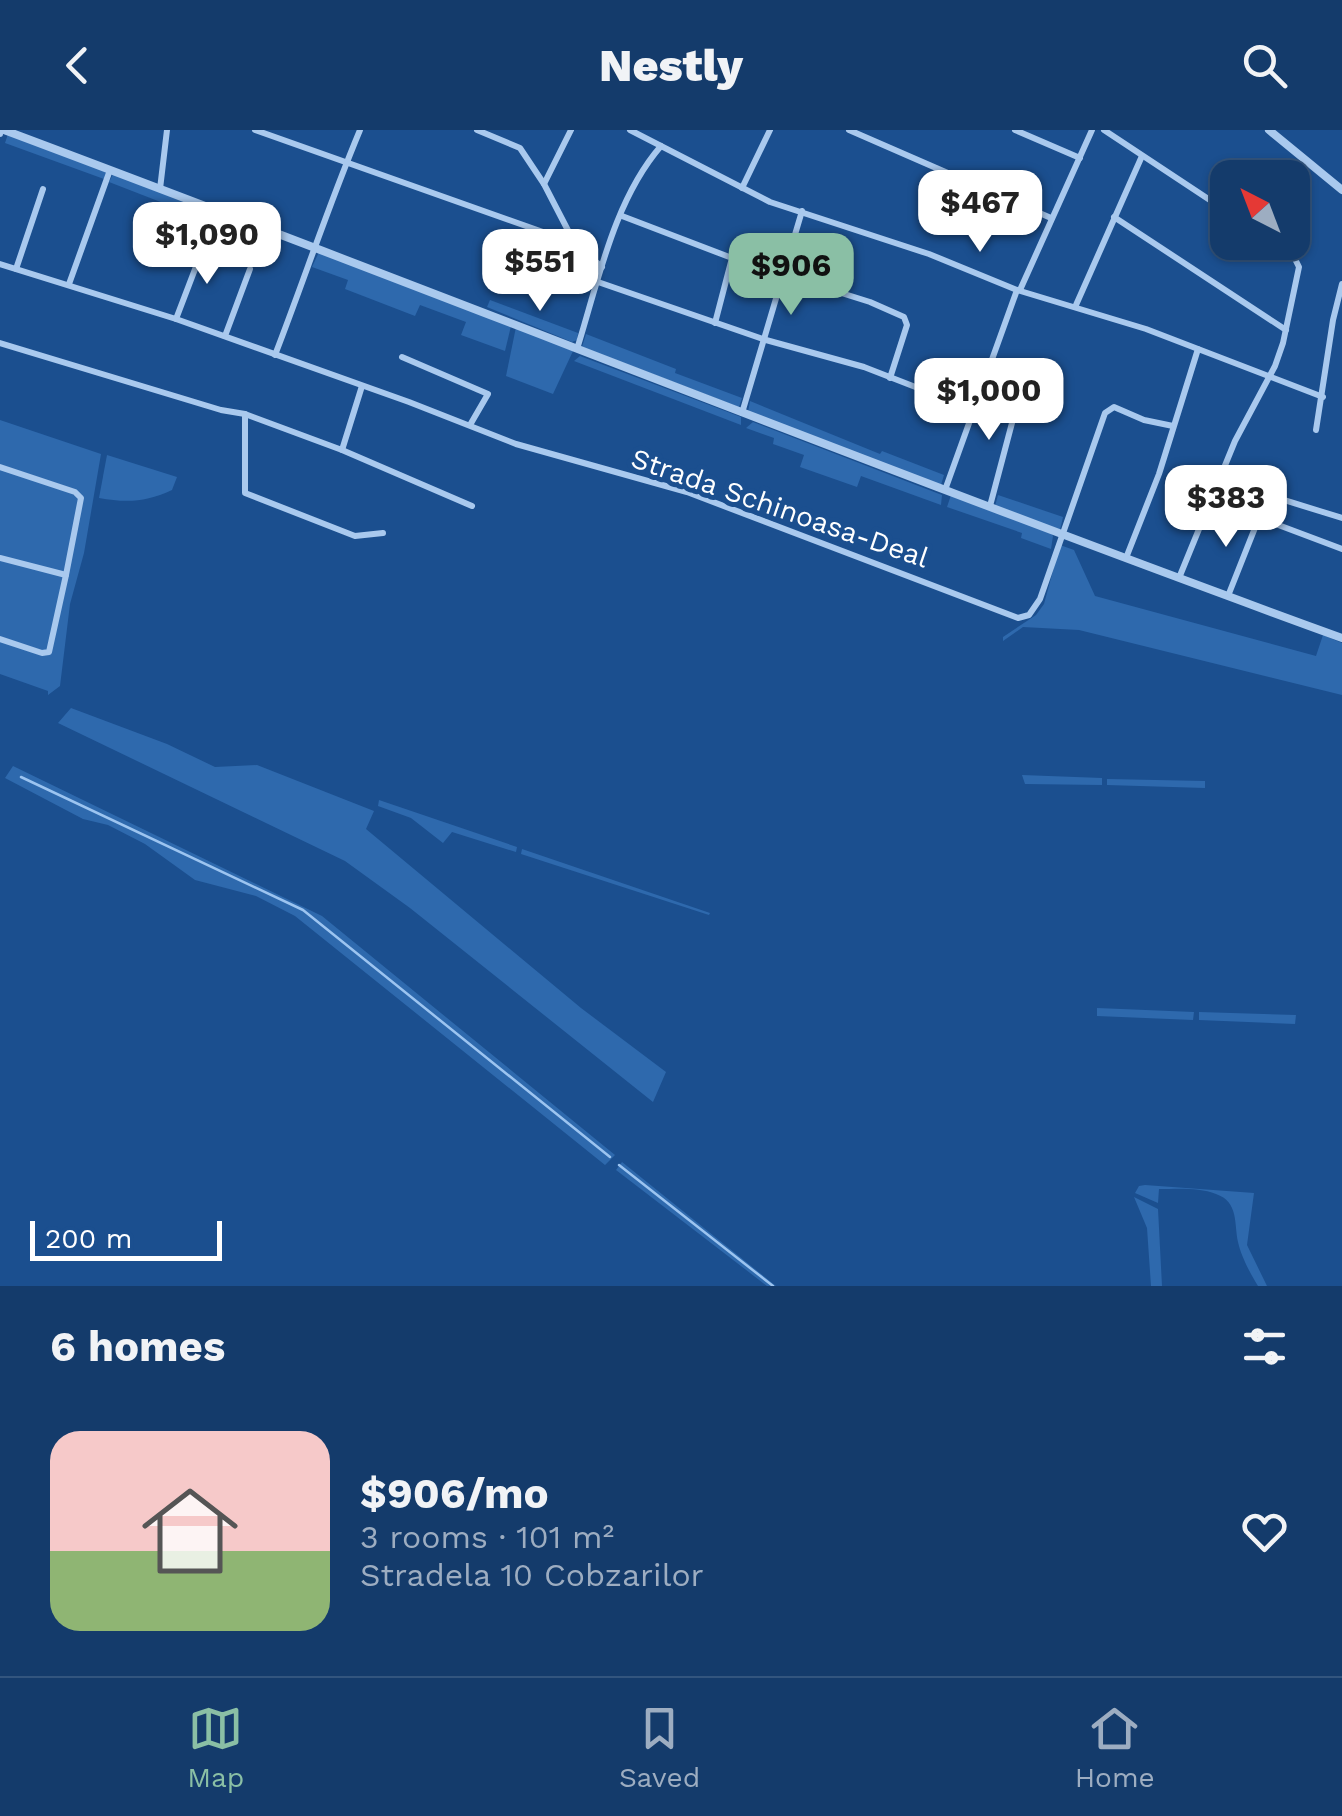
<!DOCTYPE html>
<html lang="en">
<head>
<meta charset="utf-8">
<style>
  :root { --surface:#143b6b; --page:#1d4271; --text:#f1f3f6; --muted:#9dadc1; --line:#33557e; --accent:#8abfa5 }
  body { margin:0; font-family:"Work Sans",sans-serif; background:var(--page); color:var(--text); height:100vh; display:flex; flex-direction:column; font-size:38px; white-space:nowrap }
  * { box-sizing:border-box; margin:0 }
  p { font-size:32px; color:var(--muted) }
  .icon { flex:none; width:55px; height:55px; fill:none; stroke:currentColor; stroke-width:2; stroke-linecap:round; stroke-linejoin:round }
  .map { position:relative; height:1156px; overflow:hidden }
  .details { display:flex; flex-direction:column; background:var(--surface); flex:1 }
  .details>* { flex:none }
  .needle { width:65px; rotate:318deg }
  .fabs { position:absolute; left:1210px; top:30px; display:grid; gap:20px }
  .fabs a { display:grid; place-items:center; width:100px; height:100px; border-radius:20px; background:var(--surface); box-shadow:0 2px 8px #0004,0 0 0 2px var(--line); font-size:50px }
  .scale { position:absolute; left:30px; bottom:25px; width:192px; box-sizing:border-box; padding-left:10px; border:5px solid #fff; border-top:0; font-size:28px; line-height:35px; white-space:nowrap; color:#fff; -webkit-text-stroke:8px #1b4f8f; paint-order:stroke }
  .price { position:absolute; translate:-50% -85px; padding:0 22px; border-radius:20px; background:#fff; color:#222; font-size:32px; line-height:65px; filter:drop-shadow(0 2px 5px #0008) }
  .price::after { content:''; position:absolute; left:50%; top:60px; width:30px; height:22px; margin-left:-15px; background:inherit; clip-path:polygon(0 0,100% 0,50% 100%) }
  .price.current { background:var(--accent); color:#111 }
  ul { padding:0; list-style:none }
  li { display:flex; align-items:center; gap:30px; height:250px; padding:0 50px }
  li+li { border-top:2px solid var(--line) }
  li span { display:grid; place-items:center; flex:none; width:280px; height:200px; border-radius:30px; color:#555 }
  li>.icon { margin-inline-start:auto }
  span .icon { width:120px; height:120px; fill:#fffc; stroke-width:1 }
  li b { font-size:42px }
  h2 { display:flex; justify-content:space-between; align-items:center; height:120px; padding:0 50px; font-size:42px }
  header { display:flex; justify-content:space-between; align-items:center; height:130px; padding:0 50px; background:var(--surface); font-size:45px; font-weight:800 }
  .tab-bar { display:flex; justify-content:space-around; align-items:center; height:140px; border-top:2px solid var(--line); background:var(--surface); font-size:28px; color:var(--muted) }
  .tab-bar a { display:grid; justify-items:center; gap:5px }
  .tab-bar .current { color:var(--accent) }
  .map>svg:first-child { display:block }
</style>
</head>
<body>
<header><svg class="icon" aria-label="back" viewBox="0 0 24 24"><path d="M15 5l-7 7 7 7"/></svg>Nestly<svg class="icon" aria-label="search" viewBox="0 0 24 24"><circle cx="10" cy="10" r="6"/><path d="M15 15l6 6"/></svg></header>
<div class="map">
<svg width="1342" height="1156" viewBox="0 0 1342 1156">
  <rect width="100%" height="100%" fill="#1b4f8f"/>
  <g fill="#2e69ad">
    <path d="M8,4L107,41L104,49L5,13Z"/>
    <path d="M113,44L260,100L256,109L109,52Z"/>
    <path d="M319,122L511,196L505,221L461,205L466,192L420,175L415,186L345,159L348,150L312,137Z"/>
    <path d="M490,170L578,203L577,210L572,212L487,177Z"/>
    <path d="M516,197L573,221L553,264L506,246Z"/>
    <path d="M586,204L676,239L675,243L742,268L739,277L582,217Z"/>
    <path d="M580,226L741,287V295L574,231Z"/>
    <path d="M750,271L880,324L882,321L944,345L941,355L748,282Z"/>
    <path d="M0,290L101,324L84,423L70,474L60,556L48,565V561L0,544Z"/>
    <path d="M753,292L942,365L941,375L861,346L857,357L800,337L804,325L773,314L774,308L746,298Z"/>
    <path d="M107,325L177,347L172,360C146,372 127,373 99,368Z"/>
    <path d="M951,365L1050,402L1053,406L1051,419L1021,408L1022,403L947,377Z"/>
    <path d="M998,365L1063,387L1060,400L995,376Z"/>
    <path d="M1060,415L1074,420L1095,466L1316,526L1323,505L1342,513V565L1079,500L1023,497L1003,511V507L1036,485L1044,474Z"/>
    <path d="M71,578L167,614L215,637L257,635L374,681L366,699L581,878L666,942L653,972L410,778L345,731L58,593Z"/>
    <path d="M13,636L322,786L615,1025L605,1035L295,786L256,766L195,750L145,714L108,695L83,689L5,648Z"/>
    <path d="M1022,645L1102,648V655L1025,654Z"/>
    <path d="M1107,649L1205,651V658L1107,655Z"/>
    <path d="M379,670L517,717L516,722L452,702L443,713L411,688L378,676Z"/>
    <path d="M522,719L710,783L709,785L521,724Z"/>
    <path d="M1097,878L1194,882L1193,890L1097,886Z"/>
    <path d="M1199,882L1296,885L1295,894L1199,890Z"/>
    <path d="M622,1032L776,1156H767L616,1040Z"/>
    <path d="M1145,1055L1254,1063L1247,1115L1267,1156H1258C1250,1143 1241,1126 1238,1112C1234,1094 1239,1072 1216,1064C1199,1057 1176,1059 1159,1059L1158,1073L1135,1063L1139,1056Z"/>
    <path d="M1134,1067L1158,1079L1162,1156H1151L1147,1098Z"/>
  </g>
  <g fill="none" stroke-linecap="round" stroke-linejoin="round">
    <g stroke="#9cc4f0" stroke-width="2.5">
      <path d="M21,647L303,780L610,1027"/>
      <path d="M619,1035L773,1156"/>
    </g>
    <g stroke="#a9c9ee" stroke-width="6">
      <path d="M255,0L574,113L602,137"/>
      <path d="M477,0L520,18L544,54L574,112"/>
      <path d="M630,0L770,72L929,124L1017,160L1146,199L1323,267"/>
      <path d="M849,0L1051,88"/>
      <path d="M1015,0L1080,28"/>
      <path d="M1104,0L1228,82"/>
      <path d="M0,3V4"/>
      <path d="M544,54L571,0"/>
      <path d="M742,58L770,0"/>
      <path d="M160,59L167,0"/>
      <path d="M622,86L732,128L715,193"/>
      <path d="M1114,87L1286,200"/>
      <path d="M0,134L176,189L409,272L516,314L687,362L1018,488L1029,485L1040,469L1105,283L1114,277L1144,290L1173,296"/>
      <path d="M16,139L43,59"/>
      <path d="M784,145L870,172L904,187L907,195L890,248"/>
      <path d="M598,152L766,210L864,237L972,279"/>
      <path d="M69,154L110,40"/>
      <path d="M1020,160L1092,0"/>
      <path d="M1076,175L1142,26"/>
      <path d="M176,189L205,113"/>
      <path d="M225,206L250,139"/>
      <path d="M0,213L221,280L245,284L342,320L472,376"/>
      <path d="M577,219C598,152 614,70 661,16"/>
      <path d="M275,225C304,150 329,74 360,0"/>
      <path d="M402,227L488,264L470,295"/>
      <path d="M742,283L802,81"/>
      <path d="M245,284V363L355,406L383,403"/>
      <path d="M1316,300L1333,190L1342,154"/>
      <path d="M342,320L362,256"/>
      <path d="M0,337L75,362L81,368L66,445L0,428"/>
      <path d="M945,360L1017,160"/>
      <path d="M990,376L1021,259"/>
      <path d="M1257,387L1342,419"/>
      <path d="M1126,428L1159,344L1198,219"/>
      <path d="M1179,448L1235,311L1275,236L1283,213L1299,137L1294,127L1273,112"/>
      <path d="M1228,466L1268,365L1342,388"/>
      <path d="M0,509L42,523L49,522L66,445"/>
    </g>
    <g stroke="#a9c9ee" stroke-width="8">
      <path d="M4,0C451,167 894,345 1342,508"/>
      <path d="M1269,0L1342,60"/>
    </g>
  </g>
  <g text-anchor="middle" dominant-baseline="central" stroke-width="10" stroke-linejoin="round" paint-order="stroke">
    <g font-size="28" fill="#fff" stroke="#1b4f8f">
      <text transform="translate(780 378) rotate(19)">Strada Schinoasa-Deal</text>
    </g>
  </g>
</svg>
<div class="fabs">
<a><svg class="needle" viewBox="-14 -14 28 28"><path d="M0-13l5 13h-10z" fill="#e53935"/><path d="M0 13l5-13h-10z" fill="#9dadc1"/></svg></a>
</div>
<div class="scale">200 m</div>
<b class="price" style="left:980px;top:125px">$467</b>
<b class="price" style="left:207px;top:157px">$1,090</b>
<b class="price" style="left:540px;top:184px">$551</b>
<b class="price current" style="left:791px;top:188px">$906</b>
<b class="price" style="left:989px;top:313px">$1,000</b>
<b class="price" style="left:1226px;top:420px">$383</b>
</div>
<section class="details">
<h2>6 homes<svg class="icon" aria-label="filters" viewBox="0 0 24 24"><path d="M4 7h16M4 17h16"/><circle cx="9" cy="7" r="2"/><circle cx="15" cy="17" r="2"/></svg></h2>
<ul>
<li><span style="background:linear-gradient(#f6c9c9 60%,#8fb573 0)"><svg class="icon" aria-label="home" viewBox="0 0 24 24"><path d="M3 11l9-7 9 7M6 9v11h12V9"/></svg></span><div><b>$906/mo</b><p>3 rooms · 101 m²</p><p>Stradela 10 Cobzarilor</p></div><svg class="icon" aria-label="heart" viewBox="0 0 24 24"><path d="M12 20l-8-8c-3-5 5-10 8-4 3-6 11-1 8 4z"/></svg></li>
</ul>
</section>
<nav class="tab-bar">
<a class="current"><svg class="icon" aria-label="map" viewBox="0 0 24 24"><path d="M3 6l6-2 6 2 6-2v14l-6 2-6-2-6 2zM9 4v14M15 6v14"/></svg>Map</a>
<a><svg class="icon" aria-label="saved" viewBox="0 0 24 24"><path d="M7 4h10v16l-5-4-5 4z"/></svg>Saved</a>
<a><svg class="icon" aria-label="home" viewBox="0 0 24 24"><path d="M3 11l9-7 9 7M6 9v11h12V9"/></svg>Home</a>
</nav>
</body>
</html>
